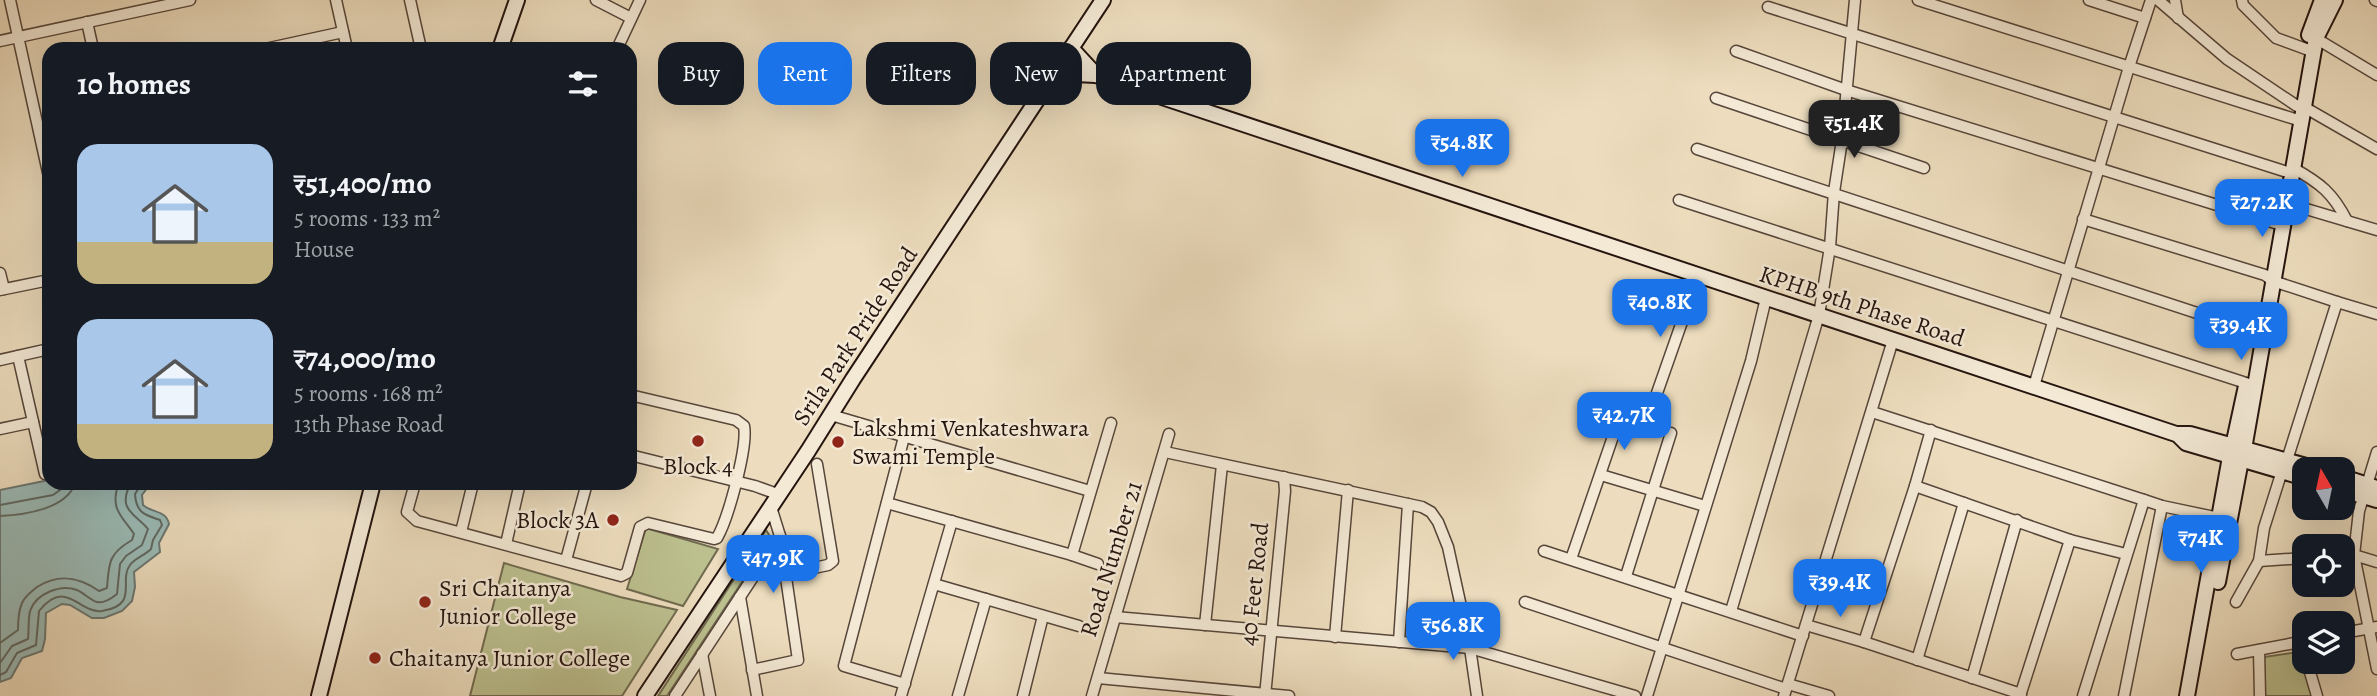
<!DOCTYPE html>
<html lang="en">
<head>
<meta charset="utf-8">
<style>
  :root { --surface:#171b24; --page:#242831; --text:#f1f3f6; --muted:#9ea1a6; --accent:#1a73e8 }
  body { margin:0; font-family:Alegreya,serif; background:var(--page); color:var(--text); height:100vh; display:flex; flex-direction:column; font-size:26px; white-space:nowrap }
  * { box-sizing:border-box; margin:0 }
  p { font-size:23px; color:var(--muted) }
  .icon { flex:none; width:38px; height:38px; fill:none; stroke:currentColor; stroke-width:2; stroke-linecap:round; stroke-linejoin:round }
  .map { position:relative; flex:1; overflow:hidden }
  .side { position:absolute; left:42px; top:42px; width:595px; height:448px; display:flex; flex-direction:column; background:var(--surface); border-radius:21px; box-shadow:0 7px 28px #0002 }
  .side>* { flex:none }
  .guide { position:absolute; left:658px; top:42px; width:665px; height:63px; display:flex; gap:14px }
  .needle { width:46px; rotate:351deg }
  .buttons { position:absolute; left:2292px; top:457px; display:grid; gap:14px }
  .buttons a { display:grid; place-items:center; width:63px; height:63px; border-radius:14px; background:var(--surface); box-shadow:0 7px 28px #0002; font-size:35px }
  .price { position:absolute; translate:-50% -60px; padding:0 16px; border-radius:14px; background:var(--accent); color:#fff; font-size:23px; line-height:46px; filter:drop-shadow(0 2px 4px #0008) }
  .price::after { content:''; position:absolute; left:50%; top:42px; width:21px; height:16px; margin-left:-10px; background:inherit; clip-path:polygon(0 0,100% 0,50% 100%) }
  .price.on { background:#222; color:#fff }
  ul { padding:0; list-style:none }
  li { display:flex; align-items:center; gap:21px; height:175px; padding:0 35px }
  li span { display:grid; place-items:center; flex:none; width:196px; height:140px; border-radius:21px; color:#555 }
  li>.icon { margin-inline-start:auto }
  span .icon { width:84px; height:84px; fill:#fffc; stroke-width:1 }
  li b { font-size:30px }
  h2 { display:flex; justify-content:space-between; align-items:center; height:84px; padding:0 35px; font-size:30px }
  .chip { padding:0 24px; border-radius:21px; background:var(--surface); box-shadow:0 7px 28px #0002; font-size:24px; line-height:63px }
  .chip.on { background:var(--accent); color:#fff }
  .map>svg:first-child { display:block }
</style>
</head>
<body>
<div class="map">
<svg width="2377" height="696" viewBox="0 0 2377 696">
  <rect width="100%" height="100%" fill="#edddbe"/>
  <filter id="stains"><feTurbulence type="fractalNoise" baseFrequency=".00286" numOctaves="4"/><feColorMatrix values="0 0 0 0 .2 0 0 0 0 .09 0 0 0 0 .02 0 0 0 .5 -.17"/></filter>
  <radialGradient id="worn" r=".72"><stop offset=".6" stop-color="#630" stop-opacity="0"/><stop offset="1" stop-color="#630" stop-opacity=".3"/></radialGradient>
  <g fill="#bcc08f" stroke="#706a4f" stroke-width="2">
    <path d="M646,528L718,549L683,606L627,589Z"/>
    <path d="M766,530L771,538L667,696H658Z"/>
    <path d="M504,563L620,597L677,610L622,696H470Z"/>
    <path d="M2299,652L2313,696H2265L2264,657Z"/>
  </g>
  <path fill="#9abbb7" stroke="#6b7874" stroke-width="2" d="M49,480V483H151L142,495L143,505C152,513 166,510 169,524L159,543L160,552L134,572L135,587L132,601L122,611L104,618H92L70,605L62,604L46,613L45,639L42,651L22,658L11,678L0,682V490Z"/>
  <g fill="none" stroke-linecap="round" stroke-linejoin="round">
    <g stroke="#606863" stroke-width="2">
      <path d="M0,505L53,495L60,490L64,483"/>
      <path d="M0,516C24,515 67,509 75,483"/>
      <path d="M0,643L18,630C18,621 18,612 22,603C25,596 31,592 37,587C59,573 79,577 99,591L107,588C109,563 108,554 132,540L134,534C122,516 109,509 119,483"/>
      <path d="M0,663L12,646L28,639C29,630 28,620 30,611C36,593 61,584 77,590C84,593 90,600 97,602C104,604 112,598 117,594L120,564L126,556L142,545L148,529C136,514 116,510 131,483"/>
      <path d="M0,675L6,672L17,653L36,645L39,611C66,577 79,614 102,611C140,605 118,581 130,565C134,559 145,555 151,549L153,540L162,525L160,520C144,515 136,512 135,494L142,483"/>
    </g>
    <defs>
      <g id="street">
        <path d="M10,0L49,177"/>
        <path d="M336,0L347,49"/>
        <path d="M410,0L421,49"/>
        <path d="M596,0L631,18"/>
        <path d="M1918,0L2301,121"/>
        <path d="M2089,0L2145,18"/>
        <path d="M2158,0L2227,59L2297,106L2304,107L2377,149"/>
        <path d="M2175,0L2178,18"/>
        <path d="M2242,0L2243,5L2276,38L2314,52"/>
        <path d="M2375,0L2377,1"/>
        <path d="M1768,7L2284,171"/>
        <path d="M87,22L93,49"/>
        <path d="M2312,36L2377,75"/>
        <path d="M0,41L190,0"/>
        <path d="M265,49L343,32"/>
        <path d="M617,49L640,0"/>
        <path d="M1736,51L1846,90L2275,223"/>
        <path d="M1716,98L1924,168"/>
        <path d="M1697,149L2255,332"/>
        <path d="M2293,168C2320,183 2333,193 2347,221"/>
        <path d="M1679,200L2246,383"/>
        <path d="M2286,203L2377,230"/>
        <path d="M2083,219L2265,275L2273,281L2337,302L2287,460"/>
        <path d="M0,273L4,289"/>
        <path d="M0,290L49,280"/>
        <path d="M2337,302L2377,314"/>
        <path d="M18,356L45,474"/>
        <path d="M0,360L49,349"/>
        <path d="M2034,386L2129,67L2151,0"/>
        <path d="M1872,412L2144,500"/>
        <path d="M1650,413L1698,276"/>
        <path d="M831,415L1090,491"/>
        <path d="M0,429L33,422"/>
        <path d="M904,437L844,666L905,684"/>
        <path d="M1165,452L1422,507L1431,512L1438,522L1448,547L1470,648L1477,696"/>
        <path d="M630,455L755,486L780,495"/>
        <path d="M1601,475L1705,506"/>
        <path d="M415,483L407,512L417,521L621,576L627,573L640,527L648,523L714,539L717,538C728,519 748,447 744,426L736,420L630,395"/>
        <path d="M1915,486L1931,430"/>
        <path d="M887,503L1072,555L1111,423"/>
        <path d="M461,532L473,483"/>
        <path d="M506,544L520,483"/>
        <path d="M1544,551L1803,636"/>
        <path d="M1072,555L1098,564"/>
        <path d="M2343,556L2354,555L2359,511L2377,452"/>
        <path d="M1571,559L1619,419"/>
        <path d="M566,560L587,483"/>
        <path d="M2259,561L2305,558"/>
        <path d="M2377,562L2354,555L2377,669"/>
        <path d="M785,574L828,565L833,561L817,464"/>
        <path d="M1626,576L1671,433"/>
        <path d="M934,584L1079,626"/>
        <path d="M740,597L757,696"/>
        <path d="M1525,602L1786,689"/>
        <path d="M2236,602L2259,561L2264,528L2282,471"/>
        <path d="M1731,611L1819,315L1830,247L1834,192L1842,140L1855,0"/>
        <path d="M1115,617L1470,648L1635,696"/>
        <path d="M1205,625L1222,465"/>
        <path d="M1806,625L1864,642"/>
        <path d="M2343,633L2377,627"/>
        <path d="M1335,637L1348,490"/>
        <path d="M1399,642L1408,504"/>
        <path d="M2301,642L2305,654"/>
        <path d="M2259,650L2260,696"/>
        <path d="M702,654L710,696"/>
        <path d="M2237,654L2305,641"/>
        <path d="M1917,660L1964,503"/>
        <path d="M2307,662L2317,696"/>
        <path d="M752,670L798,660L780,536L771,507"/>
        <path d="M1098,678L1289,696"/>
        <path d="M1972,678L2017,520"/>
        <path d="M1788,684L1829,696"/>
        <path d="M2021,694L1864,642L1915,486L2070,540"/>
        <path d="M675,696L780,536"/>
        <path d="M901,696L952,521"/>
        <path d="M958,696L986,599"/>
        <path d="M1023,696L1043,616"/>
        <path d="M1092,696L1169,434"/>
        <path d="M1265,696L1285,491L1284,477"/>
        <path d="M1647,696L1751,361L1766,298"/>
        <path d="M1784,696L1893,340"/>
        <path d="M2020,696L2070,540L2126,554"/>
        <path d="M2083,696L2144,500L2162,506L2219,518"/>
        <path d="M2124,696L2162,506"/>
      </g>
      <g id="secondary">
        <path d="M2309,35L2322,0"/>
        <path d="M1071,48L1096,75"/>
        <path d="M500,49L517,0"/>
        <path d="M1054,73L1096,75L2176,434H2190L2317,469"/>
        <path d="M2180,437L2186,443L2305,478"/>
        <path d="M2233,446L2246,386"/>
        <path d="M2244,449L2316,38L2335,0"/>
        <path d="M2343,477L2377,488"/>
        <path d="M2343,490L2377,500"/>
        <path d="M2218,582L2241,460"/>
        <path d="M319,696L373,483"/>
        <path d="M645,696L808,451L853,379L1103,0"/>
        <path d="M2187,696L2230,457"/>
      </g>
    </defs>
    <use href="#street" stroke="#57463b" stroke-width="13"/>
    <use href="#secondary" stroke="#25140f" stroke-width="18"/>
    <use href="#street" stroke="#f3e9d5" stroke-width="10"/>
    <use href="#secondary" stroke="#f3e9d5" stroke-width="14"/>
  </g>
  <g fill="#8f2418" stroke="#f3e9d5" stroke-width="2.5">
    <circle cx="698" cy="441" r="7"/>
    <circle cx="838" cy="442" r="7"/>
    <circle cx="613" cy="520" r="7"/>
    <circle cx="425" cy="602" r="7"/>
    <circle cx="375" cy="658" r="7"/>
  </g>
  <g text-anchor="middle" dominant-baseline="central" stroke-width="5" stroke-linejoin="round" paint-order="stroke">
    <g font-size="24" fill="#25140f" stroke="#f3e9d5">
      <text transform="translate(1862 306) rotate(18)">KPHB 9th Phase Road</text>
      <text transform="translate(855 336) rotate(-57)">Srila Park Pride Road</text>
      <text transform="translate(1111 559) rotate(-73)">Road Number 21</text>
      <text transform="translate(1254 584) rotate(-84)">40 Feet Road</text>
    </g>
    <g font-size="24" fill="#25140f" stroke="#f3e9d5" text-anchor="start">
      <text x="852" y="428">Lakshmi Venkateshwara<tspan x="852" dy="28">Swami Temple</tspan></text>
      <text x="698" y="466" text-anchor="middle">Block 4</text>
      <text x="599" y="520" text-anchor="end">Block 3A</text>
      <text x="439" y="588">Sri Chaitanya<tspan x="439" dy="28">Junior College</tspan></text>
      <text x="389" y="658">Chaitanya Junior College</text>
    </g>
  </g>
  <rect width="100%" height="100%" filter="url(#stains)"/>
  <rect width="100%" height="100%" fill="url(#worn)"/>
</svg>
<div class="buttons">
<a><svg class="needle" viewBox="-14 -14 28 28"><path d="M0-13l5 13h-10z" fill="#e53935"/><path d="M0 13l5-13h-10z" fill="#9ea1a6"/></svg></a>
<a><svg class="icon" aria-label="locate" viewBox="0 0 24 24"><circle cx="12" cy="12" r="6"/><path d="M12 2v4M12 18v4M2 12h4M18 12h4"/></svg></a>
<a><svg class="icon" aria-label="layers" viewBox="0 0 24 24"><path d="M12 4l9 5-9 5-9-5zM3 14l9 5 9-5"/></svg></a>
</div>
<b class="price on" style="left:1854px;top:160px">₹51.4K</b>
<b class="price" style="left:1462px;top:179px">₹54.8K</b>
<b class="price" style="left:2262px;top:239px">₹27.2K</b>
<b class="price" style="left:1660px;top:339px">₹40.8K</b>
<b class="price" style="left:2241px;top:362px">₹39.4K</b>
<b class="price" style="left:1624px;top:452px">₹42.7K</b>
<b class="price" style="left:2201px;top:575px">₹74K</b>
<b class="price" style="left:773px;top:595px">₹47.9K</b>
<b class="price" style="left:1840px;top:619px">₹39.4K</b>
<b class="price" style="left:1453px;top:662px">₹56.8K</b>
<div class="guide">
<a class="chip">Buy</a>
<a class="chip on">Rent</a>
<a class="chip">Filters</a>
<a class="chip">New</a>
<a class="chip">Apartment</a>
</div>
<section class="side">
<h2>10 homes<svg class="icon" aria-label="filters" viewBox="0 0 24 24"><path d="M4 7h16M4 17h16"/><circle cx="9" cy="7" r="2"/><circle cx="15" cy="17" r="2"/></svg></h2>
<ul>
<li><span style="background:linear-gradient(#a9c7e8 70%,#c2b280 0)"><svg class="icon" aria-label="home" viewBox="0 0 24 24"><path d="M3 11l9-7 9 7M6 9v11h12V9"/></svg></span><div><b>₹51,400/mo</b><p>5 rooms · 133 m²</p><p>House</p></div></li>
<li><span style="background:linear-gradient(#a9c7e8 75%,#c2b280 0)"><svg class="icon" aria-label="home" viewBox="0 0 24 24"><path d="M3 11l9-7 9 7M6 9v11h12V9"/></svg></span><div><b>₹74,000/mo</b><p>5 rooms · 168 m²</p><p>13th Phase Road</p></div></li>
</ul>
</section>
</div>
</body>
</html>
